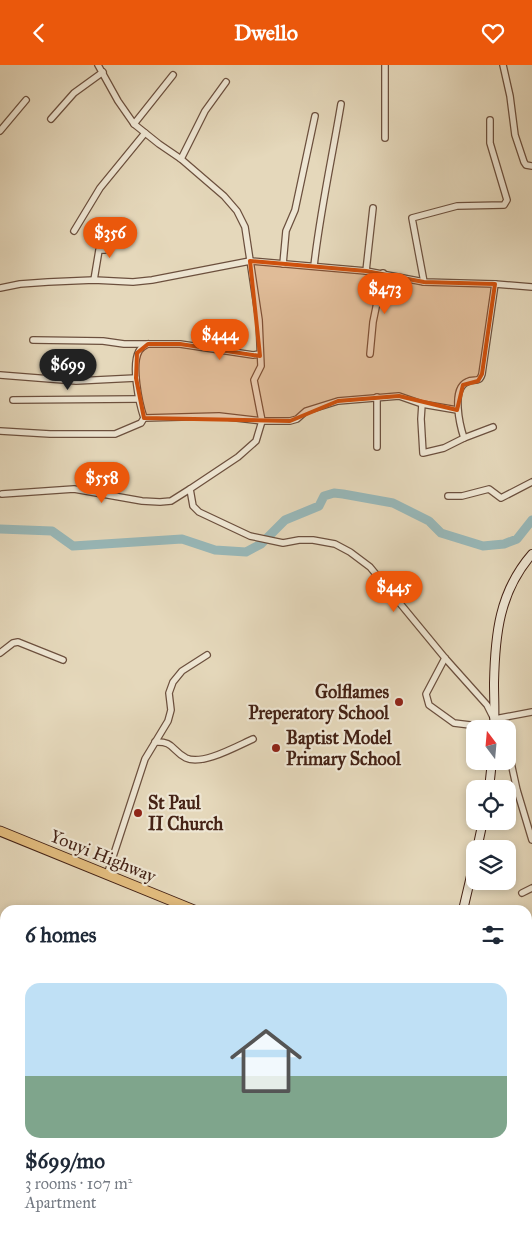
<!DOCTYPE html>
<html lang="en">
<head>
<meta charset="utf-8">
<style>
  :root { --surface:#fff; --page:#f6f6f7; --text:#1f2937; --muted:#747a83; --line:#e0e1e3; --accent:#ea580c }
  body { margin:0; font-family:"IM FELL Great Primer",serif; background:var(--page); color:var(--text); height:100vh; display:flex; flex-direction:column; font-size:19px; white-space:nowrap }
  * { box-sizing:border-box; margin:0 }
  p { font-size:16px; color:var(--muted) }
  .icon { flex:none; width:28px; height:28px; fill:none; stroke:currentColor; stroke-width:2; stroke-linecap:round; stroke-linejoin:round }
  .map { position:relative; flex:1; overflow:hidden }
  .panel { position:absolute; left:0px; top:840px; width:532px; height:336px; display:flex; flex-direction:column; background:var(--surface); border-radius:15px 15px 0 0; box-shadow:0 2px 8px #0003 }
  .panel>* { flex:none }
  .needle { width:32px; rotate:344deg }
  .buttons { position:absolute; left:466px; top:655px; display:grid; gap:10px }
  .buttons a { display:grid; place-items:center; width:50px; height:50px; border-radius:10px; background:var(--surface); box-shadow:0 2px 8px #0003; font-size:25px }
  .price { position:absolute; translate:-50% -42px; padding:0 11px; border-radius:18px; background:var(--accent); color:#fff; font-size:16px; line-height:32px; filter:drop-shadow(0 1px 2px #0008) }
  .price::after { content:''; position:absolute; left:50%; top:30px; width:15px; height:11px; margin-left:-8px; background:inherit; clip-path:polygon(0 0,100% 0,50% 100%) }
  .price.on { background:#222; color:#fff }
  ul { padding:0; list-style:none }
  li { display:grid; align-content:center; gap:10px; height:265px; padding:0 25px }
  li+li { border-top:1px solid var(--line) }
  li span { display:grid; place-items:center; height:155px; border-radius:15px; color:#555 }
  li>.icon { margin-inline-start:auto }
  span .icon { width:90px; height:90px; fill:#fffc; stroke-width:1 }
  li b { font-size:21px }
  h2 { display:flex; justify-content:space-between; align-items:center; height:60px; padding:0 25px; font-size:21px }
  header { display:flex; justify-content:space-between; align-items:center; height:65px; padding:0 25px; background:var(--accent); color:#fff; font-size:22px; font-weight:800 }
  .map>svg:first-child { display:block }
</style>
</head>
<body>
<header><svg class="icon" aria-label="back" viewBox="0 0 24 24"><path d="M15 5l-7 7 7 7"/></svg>Dwello<svg class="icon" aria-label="heart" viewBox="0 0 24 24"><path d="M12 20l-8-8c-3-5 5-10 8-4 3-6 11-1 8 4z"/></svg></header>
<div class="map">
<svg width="532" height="1176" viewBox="0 0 532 1176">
  <rect width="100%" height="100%" fill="#e5d8bb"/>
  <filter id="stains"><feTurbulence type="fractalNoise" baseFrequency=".004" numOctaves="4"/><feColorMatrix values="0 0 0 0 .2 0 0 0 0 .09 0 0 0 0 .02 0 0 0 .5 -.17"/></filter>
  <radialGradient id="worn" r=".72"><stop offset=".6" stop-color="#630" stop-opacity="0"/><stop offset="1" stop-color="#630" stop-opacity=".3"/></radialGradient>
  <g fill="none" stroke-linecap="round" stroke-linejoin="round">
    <path stroke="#98b8b9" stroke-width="9" d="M0,464L52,466L73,481L182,474L215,485L246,487L261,479L285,455L319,441L324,431L334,428L343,429L393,438L429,456L441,468L483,481L504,479L517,474L532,455"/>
    <defs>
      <g id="street">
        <path d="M98,0L118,36L134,59L159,79L181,94L224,131L237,146L245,162L259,255L261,301L254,315L262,356L256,376L238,392L190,424L193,441L199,447L250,471L283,478L299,475H313L335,479L350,487L370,502L445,593L487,640L499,664"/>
        <path d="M503,0L510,31L515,70L524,97L526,100L532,101"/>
        <path d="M51,54L74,28L103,7"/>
        <path d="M134,59L173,10"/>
        <path d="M0,66L26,35"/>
        <path d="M385,73V0"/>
        <path d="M181,94L205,46L226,17"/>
        <path d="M74,166L100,123L145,68"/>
        <path d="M283,199L286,166L295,145L315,51"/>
        <path d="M314,201C320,147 332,93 341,39"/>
        <path d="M366,206L373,143"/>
        <path d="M94,215L99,185H105L116,169"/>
        <path d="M424,217L412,153L457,141L504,140L507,135L490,78V55"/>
        <path d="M0,223L20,219L48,217L94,215L133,217L152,215L250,196L366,206L424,217L495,219L532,222"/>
        <path d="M33,275L103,276L124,279H180L253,290L260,289"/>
        <path d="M370,289L373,257L383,208"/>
        <path d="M0,310L76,316L136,313"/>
        <path d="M377,332V382"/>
        <path d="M13,335L138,334"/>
        <path d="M422,339L421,354L423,388L444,383L464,373"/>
        <path d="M144,353L219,351L262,356H290L297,354L306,346L338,336L399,331L422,339L457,345"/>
        <path d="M493,362L464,373C460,361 451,324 467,317C474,313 479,319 482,309L495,219"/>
        <path d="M0,366L50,369H115L141,358L144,353C139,338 131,300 139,286C141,282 144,281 148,279"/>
        <path d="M2,429L74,424L142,436L160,437L171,436L190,424"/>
        <path d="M448,431H462L489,424L501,433L532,417"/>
        <path d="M0,588L13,578L18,577L63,595"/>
        <path d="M445,593L426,629L429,640L454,658L494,663"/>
        <path d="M495,654L532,647"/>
        <path d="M155,677C174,676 171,685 186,693C202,701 237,681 253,674"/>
        <path d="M508,684L517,725L532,775"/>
        <path d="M107,810L145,694L168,656L171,645L169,628L173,617L182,606L207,590"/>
        <path d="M522,828L532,823"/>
        <path d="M528,906L532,905"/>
        <path d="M0,1061L5,1064"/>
        <path d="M0,1106L5,1096"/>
        <path d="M502,1171L508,1176"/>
        <path d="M320,1174L328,1176"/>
      </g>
      <g id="secondary">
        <path d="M494,664C495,648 494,633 494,618C495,570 499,527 532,489"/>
        <path d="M489,724L492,696"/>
        <path d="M477,784L483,756"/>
        <path d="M463,845L475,794"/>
      </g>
      <g id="primary">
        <path d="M0,766L194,845"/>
        <path d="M528,1033L532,1036"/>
      </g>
    </defs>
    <use href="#street" stroke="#6c503e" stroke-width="8"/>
    <use href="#secondary" stroke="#442215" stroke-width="10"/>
    <use href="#primary" stroke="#442215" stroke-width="11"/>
    <use href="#street" stroke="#eee6d3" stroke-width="5.5"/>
    <use href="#secondary" stroke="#eee6d3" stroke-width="8"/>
    <use href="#primary" stroke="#e2bc7e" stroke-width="9"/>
  </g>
  <path fill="#cf510d" fill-opacity="0.2" stroke="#cf510d" stroke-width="4" stroke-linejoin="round" d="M250,196L366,206L424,217L495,219L482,309L478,316L463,320L457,345L399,331L338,336L290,356L144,353L136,313L137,288L148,279H180L260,291Z"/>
  <g fill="#8f2418" stroke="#eee6d3" stroke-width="2">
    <circle cx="399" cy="637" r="5"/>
    <circle cx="276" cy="683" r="5"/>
    <circle cx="138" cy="748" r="5"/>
  </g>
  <g text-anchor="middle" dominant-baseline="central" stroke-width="4.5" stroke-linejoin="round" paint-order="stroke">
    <g font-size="18" font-weight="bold" fill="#442215" stroke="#eee6d3" text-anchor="start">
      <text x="389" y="627" text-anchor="end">Golflames<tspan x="389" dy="21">Preperatory School</tspan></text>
      <text x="286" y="673">Baptist Model<tspan x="286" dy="21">Primary School</tspan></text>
      <text x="148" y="738">St Paul<tspan x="148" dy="21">II Church</tspan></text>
    </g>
    <g font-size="18" fill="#442215" stroke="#eee6d3">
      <text transform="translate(103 791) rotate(22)">Youyi Highway</text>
    </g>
  </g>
  <rect width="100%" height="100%" filter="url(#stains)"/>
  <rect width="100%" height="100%" fill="url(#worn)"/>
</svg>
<div class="buttons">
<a><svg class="needle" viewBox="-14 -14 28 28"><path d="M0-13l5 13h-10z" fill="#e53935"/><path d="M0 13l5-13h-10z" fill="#747a83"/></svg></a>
<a><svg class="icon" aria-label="locate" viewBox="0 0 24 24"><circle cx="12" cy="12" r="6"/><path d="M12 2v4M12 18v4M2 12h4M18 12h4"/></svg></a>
<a><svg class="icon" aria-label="layers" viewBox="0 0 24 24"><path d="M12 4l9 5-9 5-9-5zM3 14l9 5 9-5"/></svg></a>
</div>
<b class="price" style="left:110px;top:194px">$356</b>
<b class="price" style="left:385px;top:250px">$473</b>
<b class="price" style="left:220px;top:296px">$444</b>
<b class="price on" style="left:68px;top:326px">$699</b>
<b class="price" style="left:102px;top:439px">$558</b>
<b class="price" style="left:394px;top:548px">$445</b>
<section class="panel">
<h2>6 homes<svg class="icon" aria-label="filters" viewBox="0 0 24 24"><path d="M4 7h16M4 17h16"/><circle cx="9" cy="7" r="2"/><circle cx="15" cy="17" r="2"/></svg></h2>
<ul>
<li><span style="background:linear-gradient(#bfe0f5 60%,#7fa58c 0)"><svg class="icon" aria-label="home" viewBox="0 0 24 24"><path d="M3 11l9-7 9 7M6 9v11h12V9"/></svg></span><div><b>$699/mo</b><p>3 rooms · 107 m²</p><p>Apartment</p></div></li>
</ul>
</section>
</div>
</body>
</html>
